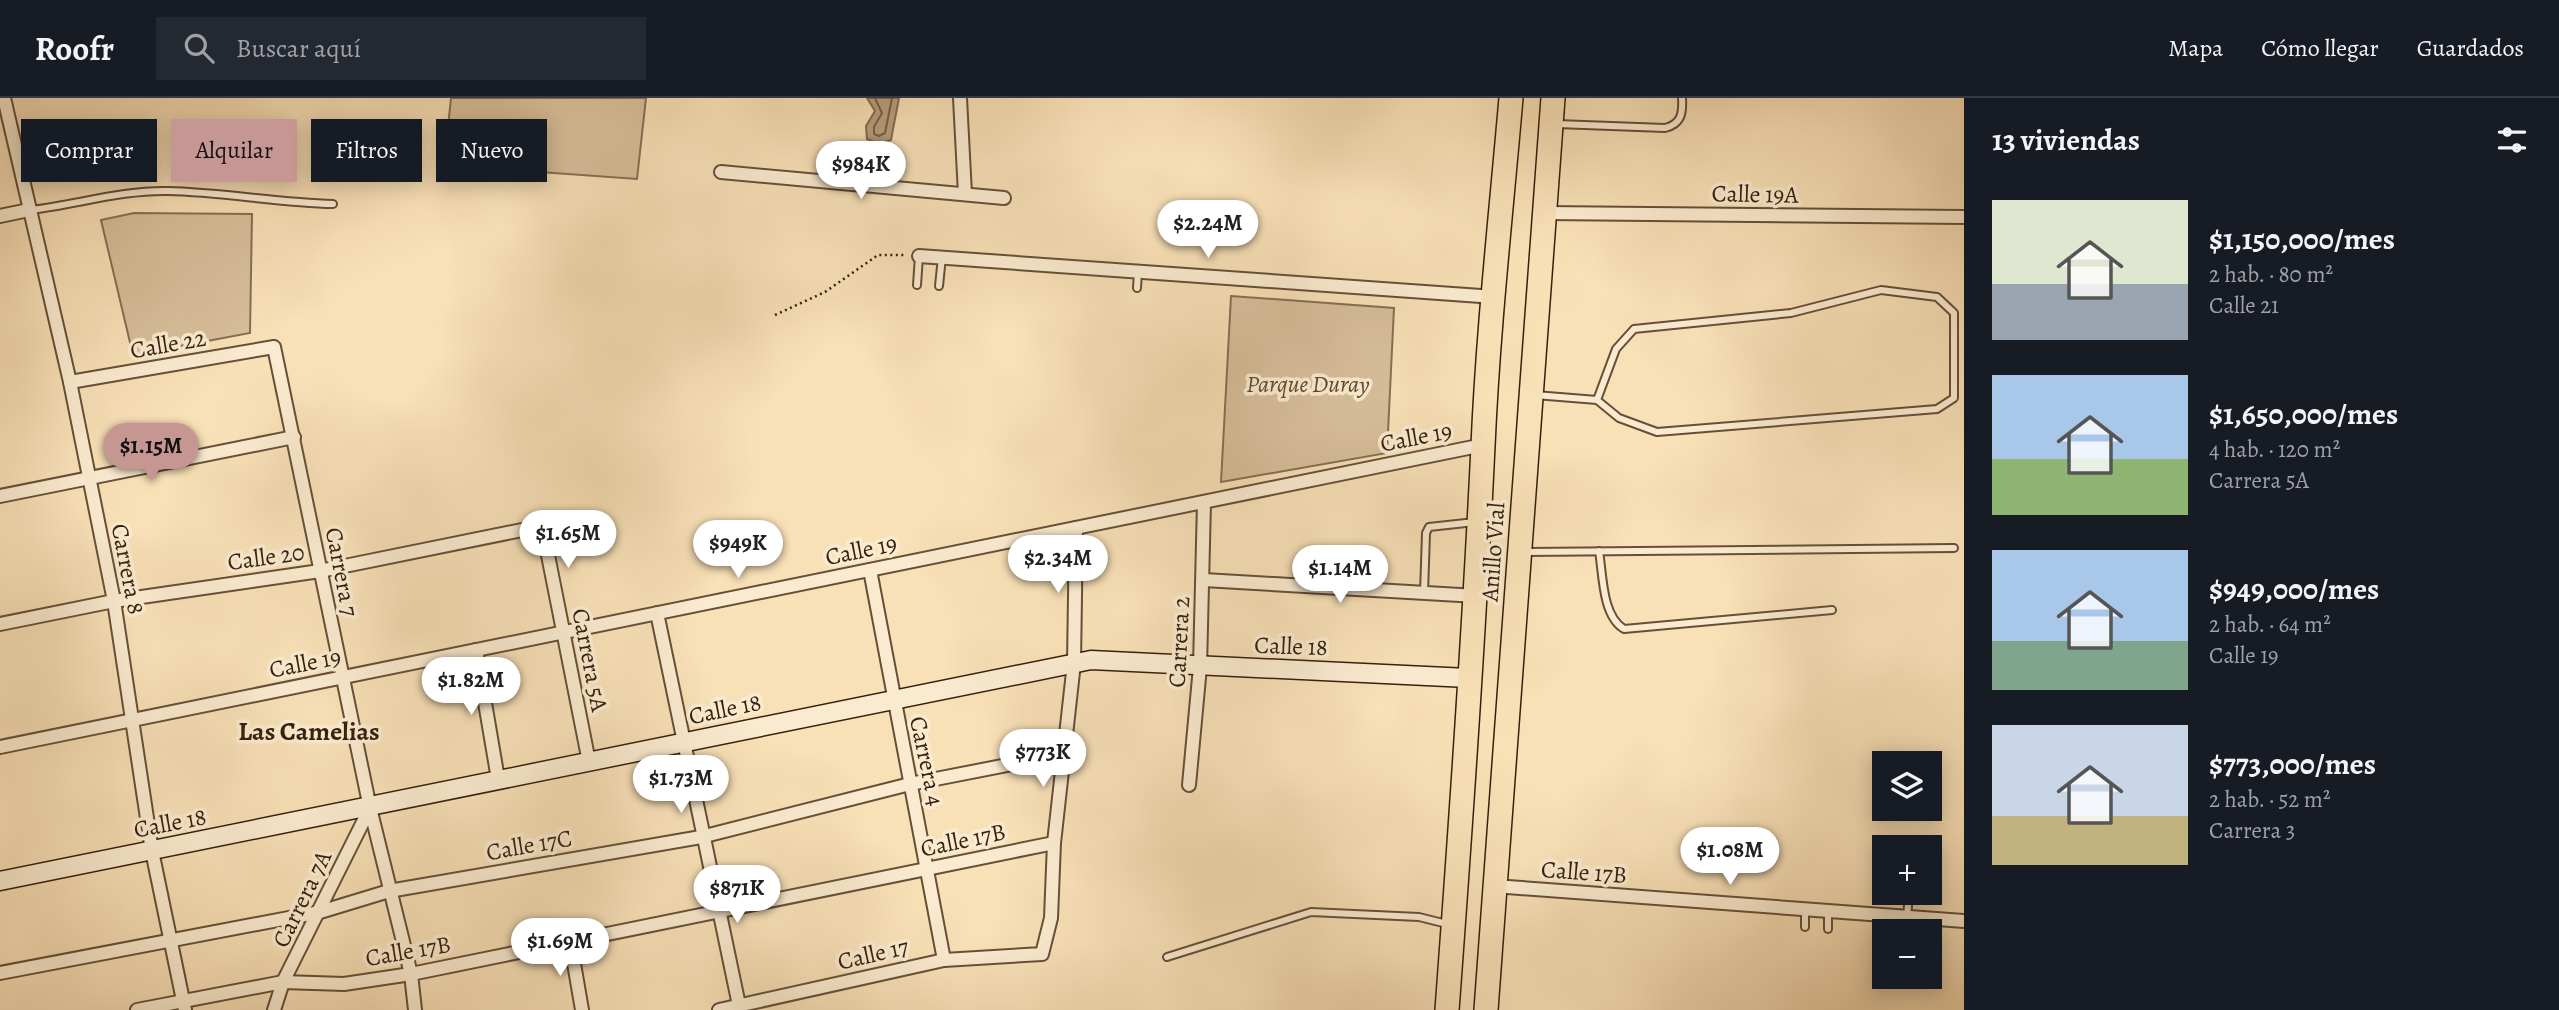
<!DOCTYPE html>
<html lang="es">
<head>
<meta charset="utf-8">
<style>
  :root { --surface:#171b24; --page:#242831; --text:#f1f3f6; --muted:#9ea1a6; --line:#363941; --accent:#c59692 }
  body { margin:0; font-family:Alegreya,serif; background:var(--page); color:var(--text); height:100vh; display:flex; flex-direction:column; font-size:26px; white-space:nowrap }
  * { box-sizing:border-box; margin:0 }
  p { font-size:23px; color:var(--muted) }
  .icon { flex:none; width:38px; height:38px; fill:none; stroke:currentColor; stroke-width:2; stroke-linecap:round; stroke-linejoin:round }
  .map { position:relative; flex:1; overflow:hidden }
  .drawer { display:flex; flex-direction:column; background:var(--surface); width:595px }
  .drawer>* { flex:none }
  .top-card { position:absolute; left:21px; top:21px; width:665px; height:63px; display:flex; gap:14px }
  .fabs { position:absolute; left:1872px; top:653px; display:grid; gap:14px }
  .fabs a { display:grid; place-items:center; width:70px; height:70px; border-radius:0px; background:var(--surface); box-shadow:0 4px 18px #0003; font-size:35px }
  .price { position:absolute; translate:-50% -60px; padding:0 16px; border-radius:24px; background:#fff; color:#222; font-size:23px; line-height:46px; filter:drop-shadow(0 2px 4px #0008) }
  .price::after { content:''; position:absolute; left:50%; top:42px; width:21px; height:16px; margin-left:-10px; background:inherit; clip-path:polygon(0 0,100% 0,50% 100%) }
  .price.selected { background:var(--accent); color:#111 }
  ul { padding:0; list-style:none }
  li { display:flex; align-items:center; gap:21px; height:175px; padding:0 28px }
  li span { display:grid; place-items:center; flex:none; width:196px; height:140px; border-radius:0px; color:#555 }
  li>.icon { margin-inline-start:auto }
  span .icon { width:84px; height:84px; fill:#fffc; stroke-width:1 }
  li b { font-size:30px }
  h2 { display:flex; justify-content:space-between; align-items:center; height:84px; padding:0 28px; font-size:30px }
  .chip { padding:0 24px; border-radius:0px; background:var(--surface); box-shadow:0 4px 18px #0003; font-size:24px; line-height:63px }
  .chip.selected { background:var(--accent); color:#111 }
  header { display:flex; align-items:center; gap:42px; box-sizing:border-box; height:98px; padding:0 35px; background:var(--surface); border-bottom:2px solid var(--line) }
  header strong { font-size:33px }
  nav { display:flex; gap:38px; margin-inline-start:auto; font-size:24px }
  .search { width:490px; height:63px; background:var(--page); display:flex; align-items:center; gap:18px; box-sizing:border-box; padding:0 24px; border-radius:0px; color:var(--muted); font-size:26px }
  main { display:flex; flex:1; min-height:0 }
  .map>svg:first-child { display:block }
</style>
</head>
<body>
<header>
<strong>Roofr</strong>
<div class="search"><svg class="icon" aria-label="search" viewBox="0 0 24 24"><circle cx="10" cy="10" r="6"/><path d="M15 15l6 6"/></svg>Buscar aquí</div>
<nav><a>Mapa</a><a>Cómo llegar</a><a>Guardados</a></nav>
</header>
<main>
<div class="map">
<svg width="1964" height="912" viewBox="0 0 1964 912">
  <rect width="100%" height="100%" fill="#f8e0b7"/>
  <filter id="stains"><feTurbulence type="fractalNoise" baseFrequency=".00286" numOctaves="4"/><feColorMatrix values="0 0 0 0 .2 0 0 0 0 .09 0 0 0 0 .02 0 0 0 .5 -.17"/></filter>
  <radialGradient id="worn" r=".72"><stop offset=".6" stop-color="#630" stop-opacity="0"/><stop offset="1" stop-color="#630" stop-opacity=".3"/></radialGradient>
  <g fill="#d7bf9a" stroke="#876f53" stroke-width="2">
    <path d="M451,0H646L637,81L444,67Z"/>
    <path d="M134,115L252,116L250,235L133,257L101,122Z"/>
    <path d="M1231,198L1394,210L1387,355L1221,384Z"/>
  </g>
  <path fill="#b69e7d" stroke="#836b50" stroke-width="2" d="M867,0H899L891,42L879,46L867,41L866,28L875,13Z"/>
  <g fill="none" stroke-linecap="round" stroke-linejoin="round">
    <path stroke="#765e44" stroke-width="2" d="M875,0L882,15L874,29V36L879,38L885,35L892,0"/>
    <defs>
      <g id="lane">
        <path d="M1557,26L1665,30C1681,26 1683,16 1682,0"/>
        <path d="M30,112C76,107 120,92 168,93C223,94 278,105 333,106"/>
        <path d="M917,187L919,158"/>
        <path d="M939,188L942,159"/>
        <path d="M1137,190L1138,173"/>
        <path d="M1535,297L1597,302L1619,320L1657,334L1937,311L1954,300V215L1937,199L1881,192L1791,215L1634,231L1616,251L1597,302"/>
        <path d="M1599,453C1603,477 1602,518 1624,531L1832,512"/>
        <path d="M1526,454L1954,450"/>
        <path d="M1424,495L1426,435L1429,429L1475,424"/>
        <path d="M1907,819L1909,797"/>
        <path d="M1805,829V811"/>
        <path d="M1828,831V813"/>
        <path d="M1167,859L1311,814L1419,819L1447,826"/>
      </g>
      <g id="street">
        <path d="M4,0L70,284L114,503L152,753L185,912"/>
        <path d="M960,0L965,96"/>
        <path d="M721,74L1004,100"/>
        <path d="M1545,115L1964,119"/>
        <path d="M0,118L29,112"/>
        <path d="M919,158L1495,199"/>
        <path d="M70,284L274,249L370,710L411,876L415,912"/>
        <path d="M0,398L294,339"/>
        <path d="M870,472L944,862"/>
        <path d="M1204,482L1477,498"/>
        <path d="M657,515L740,912"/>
        <path d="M0,526L114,503L320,473L537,429L544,437L589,664"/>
        <path d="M476,552L498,681"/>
        <path d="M0,649L1483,347"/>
        <path d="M1189,687L1200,569L1204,404"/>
        <path d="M1494,788L1964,823"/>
        <path d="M570,842L582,912"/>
        <path d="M0,875L320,814L389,793L701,739L910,686L1064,656"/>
        <path d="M137,912L283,884L344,886L411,876L1054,745"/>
        <path d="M274,912L283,884L370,710"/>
        <path d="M719,912L944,862L1042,856L1051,820L1054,745L1074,565L1076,430"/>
      </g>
      <path id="secondary" d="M0,783L1091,562L1468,580"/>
      <g id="highway">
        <path d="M1447,912C1461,724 1474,536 1483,348C1488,232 1501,116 1511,0"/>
        <path d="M1486,912L1553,0"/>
      </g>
    </defs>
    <use href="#lane" stroke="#674f37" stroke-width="10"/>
    <use href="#street" stroke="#674f37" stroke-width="16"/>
    <use href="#secondary" stroke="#371f0c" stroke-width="21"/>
    <use href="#highway" stroke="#371f0c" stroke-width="26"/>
    <path stroke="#371f0c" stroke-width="2.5" stroke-dasharray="2 3.5" stroke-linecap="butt" d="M775,217L825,194L878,157H905"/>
    <use href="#lane" stroke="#faebd0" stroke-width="6"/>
    <use href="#street" stroke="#faebd0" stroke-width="12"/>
    <use href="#secondary" stroke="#faebd0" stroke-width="18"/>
    <use href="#highway" stroke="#f8e0b7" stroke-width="23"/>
  </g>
  <g text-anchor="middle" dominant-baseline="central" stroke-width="7" stroke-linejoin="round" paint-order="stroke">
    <g font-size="24" fill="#371f0c" stroke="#faebd0">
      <text transform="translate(1755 96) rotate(1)">Calle 19A</text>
      <text transform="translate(168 246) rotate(-10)">Calle 22</text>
      <text transform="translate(1416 339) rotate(-11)">Calle 19</text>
      <text transform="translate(861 452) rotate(-12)">Calle 19</text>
      <text transform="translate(1493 454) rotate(-86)">Anillo Vial</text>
      <text transform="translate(266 459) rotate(-8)">Calle 20</text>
      <text transform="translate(128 471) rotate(79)">Carrera 8</text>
      <text transform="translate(342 474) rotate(79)">Carrera 7</text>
      <text transform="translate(1179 544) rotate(-87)">Carrera 2</text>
      <text transform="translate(1291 548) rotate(2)">Calle 18</text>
      <text transform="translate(590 562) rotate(79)">Carrera 5A</text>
      <text transform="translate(305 565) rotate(-11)">Calle 19</text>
      <text transform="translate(725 611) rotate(-12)">Calle 18</text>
      <text transform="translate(927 663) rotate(78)">Carrera 4</text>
      <text transform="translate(170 725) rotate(-11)">Calle 18</text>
      <text transform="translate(963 742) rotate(-12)">Calle 17B</text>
      <text transform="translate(529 747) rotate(-10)">Calle 17C</text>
      <text transform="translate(1584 774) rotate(4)">Calle 17B</text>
      <text transform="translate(302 801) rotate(-64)">Carrera 7A</text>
      <text transform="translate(408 853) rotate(-10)">Calle 17B</text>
      <text transform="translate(873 856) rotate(-13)">Calle 17</text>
    </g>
    <g font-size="24" font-style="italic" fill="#5f4730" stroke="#faebd0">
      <text x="1308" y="286">Parque Duray</text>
    </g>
    <g font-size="26" font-weight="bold" fill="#371f0c" stroke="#faebd0">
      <text x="309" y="633">Las Camelias</text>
    </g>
  </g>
  <rect width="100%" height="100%" filter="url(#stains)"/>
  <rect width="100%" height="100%" fill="url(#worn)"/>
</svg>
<div class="fabs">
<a><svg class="icon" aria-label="layers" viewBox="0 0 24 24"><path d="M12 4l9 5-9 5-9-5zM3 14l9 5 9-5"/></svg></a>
<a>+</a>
<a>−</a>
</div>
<b class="price" style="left:861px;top:103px">$984K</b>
<b class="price" style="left:1208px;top:162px">$2.24M</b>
<b class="price selected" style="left:151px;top:385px">$1.15M</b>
<b class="price" style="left:568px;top:472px">$1.65M</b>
<b class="price" style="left:738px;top:482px">$949K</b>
<b class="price" style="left:1058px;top:497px">$2.34M</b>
<b class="price" style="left:1340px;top:507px">$1.14M</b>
<b class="price" style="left:471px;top:619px">$1.82M</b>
<b class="price" style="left:1043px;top:691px">$773K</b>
<b class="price" style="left:681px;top:717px">$1.73M</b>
<b class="price" style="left:1730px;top:789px">$1.08M</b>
<b class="price" style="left:737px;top:827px">$871K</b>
<b class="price" style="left:560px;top:880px">$1.69M</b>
<div class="top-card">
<a class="chip">Comprar</a>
<a class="chip selected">Alquilar</a>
<a class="chip">Filtros</a>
<a class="chip">Nuevo</a>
</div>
</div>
<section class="drawer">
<h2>13 viviendas<svg class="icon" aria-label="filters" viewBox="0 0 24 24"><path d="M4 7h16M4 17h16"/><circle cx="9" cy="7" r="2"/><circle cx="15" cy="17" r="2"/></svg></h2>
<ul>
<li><span style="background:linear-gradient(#dfe7d0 60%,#9aa5b1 0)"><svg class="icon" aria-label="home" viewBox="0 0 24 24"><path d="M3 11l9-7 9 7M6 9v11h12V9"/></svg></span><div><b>$1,150,000/mes</b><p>2 hab. · 80 m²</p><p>Calle 21</p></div></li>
<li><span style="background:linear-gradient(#a9c7e8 60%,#8fb573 0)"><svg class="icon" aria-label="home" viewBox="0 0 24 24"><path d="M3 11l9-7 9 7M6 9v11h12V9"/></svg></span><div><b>$1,650,000/mes</b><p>4 hab. · 120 m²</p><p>Carrera 5A</p></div></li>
<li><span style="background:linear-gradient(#a9c7e8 65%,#7fa58c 0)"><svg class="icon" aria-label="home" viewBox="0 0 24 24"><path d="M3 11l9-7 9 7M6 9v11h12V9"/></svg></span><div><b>$949,000/mes</b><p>2 hab. · 64 m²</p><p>Calle 19</p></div></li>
<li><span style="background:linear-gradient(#c9d6e8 65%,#c2b280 0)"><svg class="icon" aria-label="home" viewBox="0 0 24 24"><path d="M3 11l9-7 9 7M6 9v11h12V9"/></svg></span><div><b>$773,000/mes</b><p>2 hab. · 52 m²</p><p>Carrera 3</p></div></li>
</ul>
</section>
</main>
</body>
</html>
